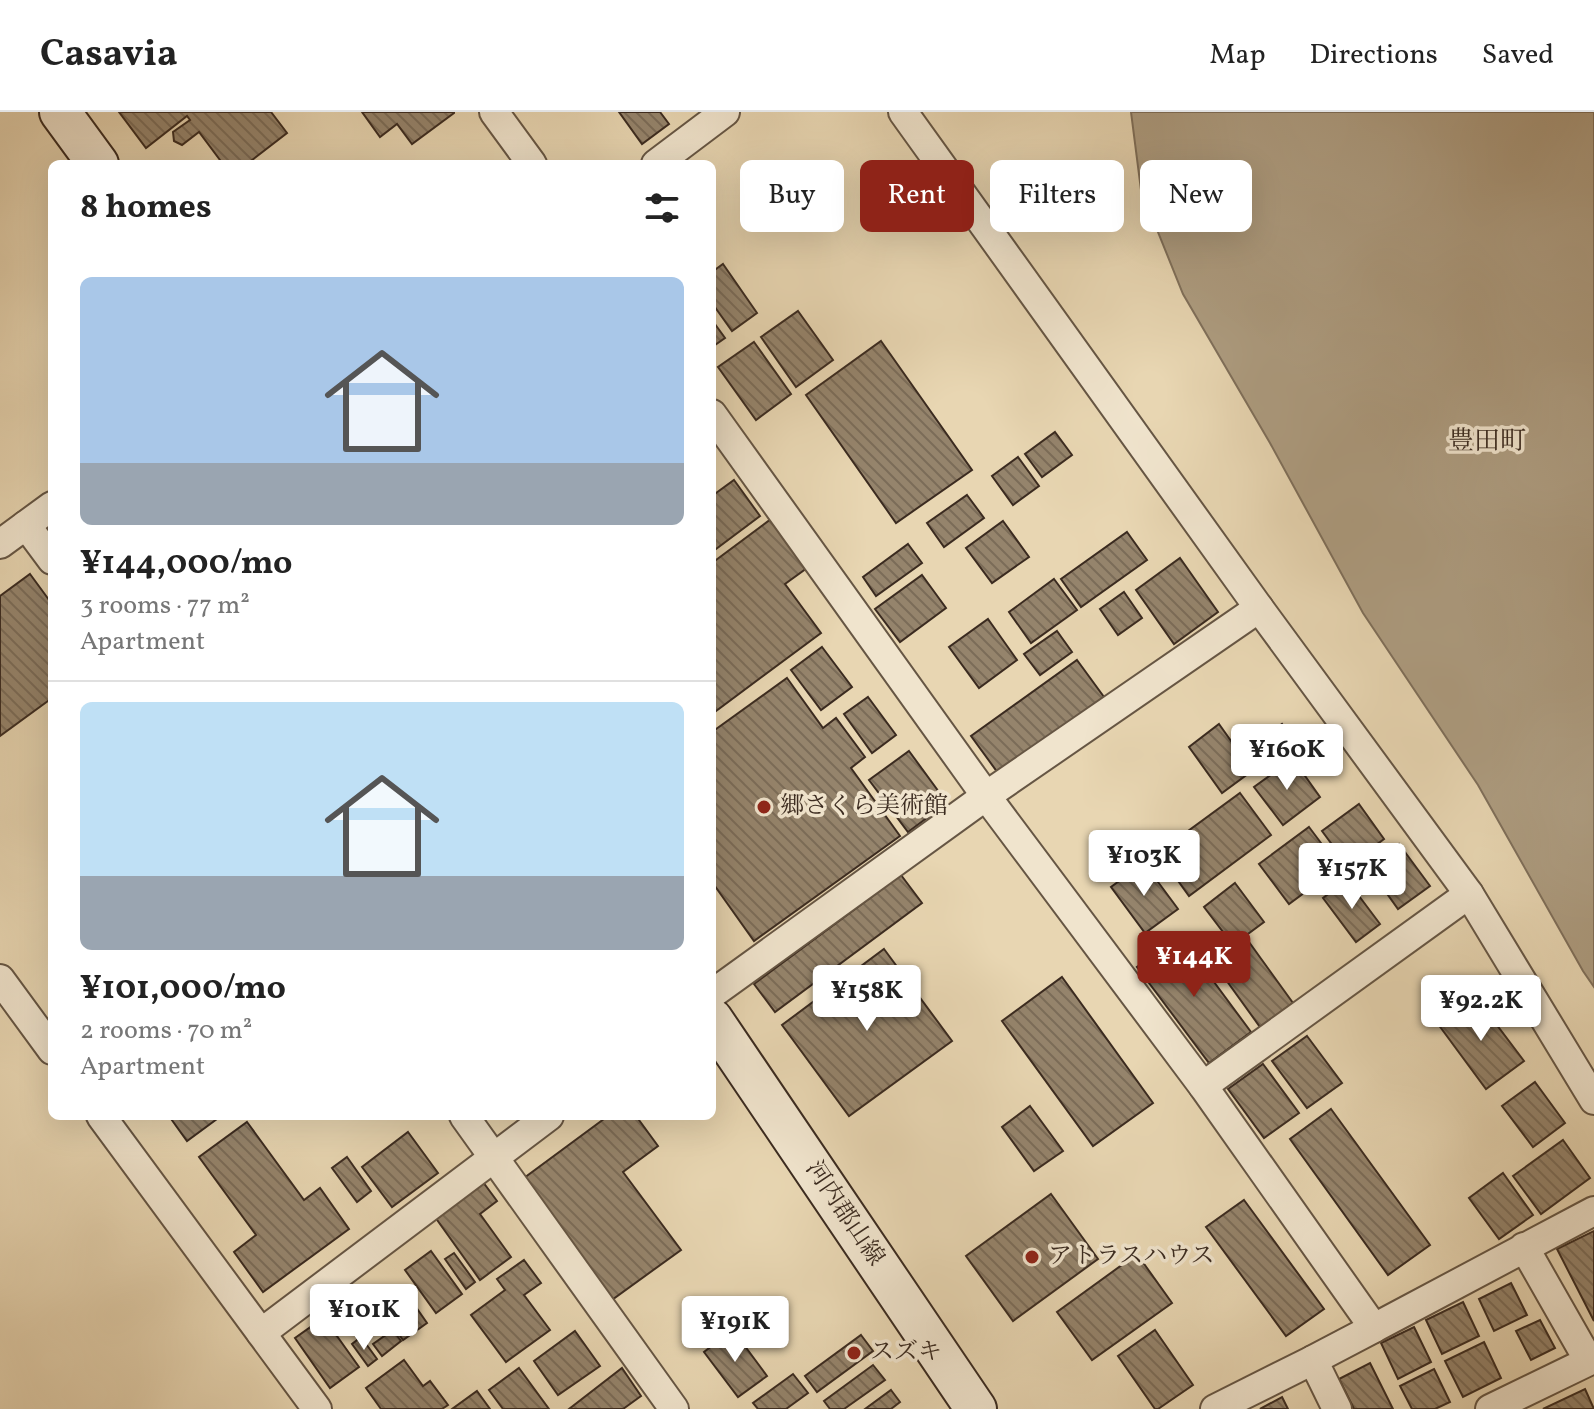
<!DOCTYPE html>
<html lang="en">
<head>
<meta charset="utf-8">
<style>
  :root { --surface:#fff; --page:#f6f6f6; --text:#222; --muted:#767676; --line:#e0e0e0; --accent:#8f2418 }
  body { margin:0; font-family:Vollkorn,"Noto Serif JP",serif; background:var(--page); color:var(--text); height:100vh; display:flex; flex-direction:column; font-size:30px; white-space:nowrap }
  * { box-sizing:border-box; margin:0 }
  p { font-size:26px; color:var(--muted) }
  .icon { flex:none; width:44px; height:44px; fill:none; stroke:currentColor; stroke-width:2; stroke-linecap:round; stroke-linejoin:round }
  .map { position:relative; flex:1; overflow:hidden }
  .details { position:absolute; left:48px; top:48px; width:668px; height:960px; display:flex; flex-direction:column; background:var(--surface); border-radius:12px; box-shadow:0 8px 32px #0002 }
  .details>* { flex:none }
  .top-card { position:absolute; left:740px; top:48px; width:734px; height:72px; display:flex; gap:16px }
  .price { position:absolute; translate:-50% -68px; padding:0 18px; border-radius:8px; background:#fff; color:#222; font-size:26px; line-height:52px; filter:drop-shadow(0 2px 4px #0008) }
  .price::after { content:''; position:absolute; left:50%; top:48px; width:24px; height:18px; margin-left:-12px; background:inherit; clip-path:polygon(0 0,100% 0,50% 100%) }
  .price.selected { background:var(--accent); color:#fff }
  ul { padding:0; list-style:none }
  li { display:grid; align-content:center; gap:16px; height:424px; padding:0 32px }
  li+li { border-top:2px solid var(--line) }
  li span { display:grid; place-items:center; height:248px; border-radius:12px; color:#555 }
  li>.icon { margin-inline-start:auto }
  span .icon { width:144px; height:144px; fill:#fffc; stroke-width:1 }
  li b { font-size:34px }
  h2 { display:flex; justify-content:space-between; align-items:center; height:96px; padding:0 32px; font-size:34px }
  .chip { padding:0 28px; border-radius:12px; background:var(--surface); box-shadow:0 8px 32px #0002; font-size:28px; line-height:72px }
  .chip.selected { background:var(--accent); color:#fff }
  header { display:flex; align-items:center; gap:48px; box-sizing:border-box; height:112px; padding:0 40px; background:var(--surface); border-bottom:2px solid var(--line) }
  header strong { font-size:38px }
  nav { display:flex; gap:44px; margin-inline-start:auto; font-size:28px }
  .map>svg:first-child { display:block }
</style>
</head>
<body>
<header>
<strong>Casavia</strong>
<nav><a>Map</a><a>Directions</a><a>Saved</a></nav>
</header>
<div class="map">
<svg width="1594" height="1297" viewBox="0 0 1594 1297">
  <defs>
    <pattern id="building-back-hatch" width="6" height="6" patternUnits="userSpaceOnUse" patternTransform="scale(2)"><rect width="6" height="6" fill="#95846c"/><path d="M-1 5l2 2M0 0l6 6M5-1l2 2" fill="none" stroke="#7b6c58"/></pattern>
  </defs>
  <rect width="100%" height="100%" fill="#e8d6b2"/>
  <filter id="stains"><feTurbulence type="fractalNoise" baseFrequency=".0025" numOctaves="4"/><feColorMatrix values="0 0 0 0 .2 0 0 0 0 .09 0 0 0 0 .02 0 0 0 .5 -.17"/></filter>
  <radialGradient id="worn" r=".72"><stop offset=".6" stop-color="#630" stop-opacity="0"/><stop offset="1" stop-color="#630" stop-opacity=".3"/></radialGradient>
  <path fill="#ad9c80" stroke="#7f6f5a" stroke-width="2" d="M1131,0H1594V875L1583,859L1478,673L1363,501L1270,331L1183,182L1141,78Z"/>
  <g fill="url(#building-back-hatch)" stroke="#3b2b20" stroke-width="2">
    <path d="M119,0H271L287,21L247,52H223L199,20L182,33L174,29L173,20L190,8L187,4L146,36Z"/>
    <path d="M362,0H454V1L412,32L397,12L380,25Z"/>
    <path d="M619,0H660L669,12L642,32Z"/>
    <path d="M723,152L757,201L732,219L712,191V160Z"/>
    <path d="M798,199L833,248L796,275L761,225Z"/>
    <path d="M712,208L725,226L712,235Z"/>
    <path d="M881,229L972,358L896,411L806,283Z"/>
    <path d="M754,230L791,282L756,308L718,255Z"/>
    <path d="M1055,320L1072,343L1042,365L1025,342Z"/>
    <path d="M1018,345L1039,374L1013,393L992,364Z"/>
    <path d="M734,368L760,404L712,440V384Z"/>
    <path d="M967,383L984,406L944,435L927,411Z"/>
    <path d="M771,407L807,456L785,472L821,521L712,602V451Z"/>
    <path d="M1003,409L1029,445L992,471L966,436Z"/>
    <path d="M1127,420L1147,448L1081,495L1061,467Z"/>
    <path d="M908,432L922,451L876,484L863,465Z"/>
    <path d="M1180,446L1218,500L1174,532L1136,478Z"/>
    <path d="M30,462L52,492V586L0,624V484Z"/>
    <path d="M922,463L946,496L900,530L875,497Z"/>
    <path d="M1054,467L1077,498L1031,531L1009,500Z"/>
    <path d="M1124,480L1142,506L1118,523L1100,497Z"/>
    <path d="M988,507L1017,548L979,576L949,535Z"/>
    <path d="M1057,519L1072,540L1040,563L1024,542Z"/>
    <path d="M822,535L852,575L821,598L791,558Z"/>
    <path d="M1077,548L1104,585L998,661L971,624Z"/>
    <path d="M787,566L823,616L836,606L865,645L851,656L900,724L754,829L712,770V620Z"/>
    <path d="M868,585L896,623L872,641L844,602Z"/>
    <path d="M1219,612L1241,643L1282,612L1294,628L1222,681L1189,635Z"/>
    <path d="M909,639L947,691L908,720L869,668Z"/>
    <path d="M1293,647L1320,685L1283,713L1254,675Z"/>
    <path d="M1240,681L1271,723L1189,784L1158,741Z"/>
    <path d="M1359,692L1384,727L1348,754L1322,719Z"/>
    <path d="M1309,715L1339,755L1289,792L1259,752Z"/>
    <path d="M1399,732L1430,774L1398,797L1368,755Z"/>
    <path d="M1144,751L1178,797L1145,821L1111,775Z"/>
    <path d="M901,763L922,791L775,900L754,872Z"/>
    <path d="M1347,768L1380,812L1356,830L1323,786Z"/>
    <path d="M1235,771L1264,810L1233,833L1204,795Z"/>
    <path d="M1180,824L1251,920L1209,951L1137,855Z"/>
    <path d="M1249,830L1293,891L1260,915L1216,854Z"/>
    <path d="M884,837L952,929L849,1004L782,913Z"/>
    <path d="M1062,865L1153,991L1093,1034L1002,909Z"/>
    <path d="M1475,884L1524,949L1486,977L1438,912Z"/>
    <path d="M1307,924L1342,971L1307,996L1272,949Z"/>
    <path d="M1263,952L1299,1001L1264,1026L1228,977Z"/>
    <path d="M1535,970L1565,1011L1533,1035L1502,994Z"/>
    <path d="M1030,994L1063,1039L1034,1059L1002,1015Z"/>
    <path d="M1331,997L1430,1133L1388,1163L1290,1027Z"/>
    <path d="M169,1004H221L187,1029Z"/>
    <path d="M608,1004H636L658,1034L623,1060L681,1138L609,1190L520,1069Z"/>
    <path d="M247,1010L304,1088L320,1076L349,1117L263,1180L234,1140L256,1123L199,1045Z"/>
    <path d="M408,1020L438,1061L392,1095L362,1055Z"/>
    <path d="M1563,1028L1590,1066L1541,1102L1513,1064Z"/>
    <path d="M347,1045L371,1079L357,1090L332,1056Z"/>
    <path d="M1503,1061L1533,1103L1499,1127L1469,1086Z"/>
    <path d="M483,1070L497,1089L480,1102L511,1145L480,1168L435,1105Z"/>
    <path d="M1051,1082L1098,1147L1013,1209L966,1144Z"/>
    <path d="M1244,1088L1324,1197L1286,1224L1206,1115Z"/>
    <path d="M1594,1119V1209L1557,1137Z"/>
    <path d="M431,1139L462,1182L436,1201L405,1158Z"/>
    <path d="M454,1141L475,1170L466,1177L445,1147Z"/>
    <path d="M1137,1142L1172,1191L1092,1248L1057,1200Z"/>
    <path d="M524,1148L541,1171L524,1183L550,1218L506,1250L471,1203L505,1178L497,1167Z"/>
    <path d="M1511,1171L1527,1203L1494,1219L1479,1187Z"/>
    <path d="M402,1175L427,1211L403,1228L378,1193Z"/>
    <path d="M1463,1190L1479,1224L1442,1242L1426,1208Z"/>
    <path d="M760,1197L773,1215L755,1228L741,1211Z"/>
    <path d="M1540,1208L1555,1236L1531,1248L1516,1219Z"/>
    <path d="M327,1210L359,1255L330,1276L295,1226L312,1214L315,1218Z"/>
    <path d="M1414,1215L1431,1250L1398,1267L1381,1231Z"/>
    <path d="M393,1218L401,1229L382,1244L373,1232Z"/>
    <path d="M733,1218L767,1264L738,1285L704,1240Z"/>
    <path d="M1155,1218L1193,1273L1158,1297H1155L1118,1244Z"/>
    <path d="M575,1219L600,1254L558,1283L534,1249Z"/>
    <path d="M861,1223L873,1239L817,1280L805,1264Z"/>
    <path d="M361,1225L377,1247L368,1254L352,1232Z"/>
    <path d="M1484,1230L1501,1266L1463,1285L1445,1249Z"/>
    <path d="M404,1248L423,1274L430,1269L448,1293L442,1297H381L366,1276Z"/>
    <path d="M1370,1251L1393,1297H1354L1339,1267Z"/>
    <path d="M873,1253L885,1268L844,1297H830L824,1289Z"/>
    <path d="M519,1256L549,1297H503L489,1278Z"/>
    <path d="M622,1256L641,1284L623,1297H569Z"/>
    <path d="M1434,1257L1450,1290L1435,1297H1412L1400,1274Z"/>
    <path d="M793,1262L808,1281L786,1297H758L753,1291Z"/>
    <path d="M1585,1277L1594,1297H1543Z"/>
    <path d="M891,1278L900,1290L891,1297H865Z"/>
    <path d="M477,1279L490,1297H452Z"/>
    <path d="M1282,1285L1288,1297H1260Z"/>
  </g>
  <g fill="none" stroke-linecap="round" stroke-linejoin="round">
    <defs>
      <g id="minor">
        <path d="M494,0L532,52"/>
        <path d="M903,0L1259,496L1469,782L1594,988"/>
        <path d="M656,52L725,0"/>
        <path d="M712,302L986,684L1203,974L1374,1216L1313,1248L1337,1297"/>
        <path d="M26,413L52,448"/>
        <path d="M0,432L52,394"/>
        <path d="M0,867L52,938"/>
        <path d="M712,882L986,684L1259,496"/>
        <path d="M1203,974L1469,782"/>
        <path d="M101,1004L317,1297"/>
        <path d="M464,1004L674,1297"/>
        <path d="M1374,1216L1594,1099"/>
        <path d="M261,1221L549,1004"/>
        <path d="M1215,1297L1313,1248"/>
        <path d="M1490,1297L1589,1249L1524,1135"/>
      </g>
      <g id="secondary">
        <path d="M60,0L98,52"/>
        <path d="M712,907L976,1297"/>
      </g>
    </defs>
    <use href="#minor" stroke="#665644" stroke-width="32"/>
    <use href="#secondary" stroke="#3b2b20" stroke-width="44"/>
    <use href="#minor" stroke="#f0e4cd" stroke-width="28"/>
    <use href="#secondary" stroke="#f0e4cd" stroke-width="40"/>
  </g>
  <g fill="#8f2418" stroke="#f0e4cd" stroke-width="3">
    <circle cx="764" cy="695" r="8"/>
    <circle cx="1032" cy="1145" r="8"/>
    <circle cx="854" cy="1241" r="8"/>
  </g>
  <g text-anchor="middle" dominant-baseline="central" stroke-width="7" stroke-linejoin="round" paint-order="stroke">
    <g font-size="24" fill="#3b2b20" stroke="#f0e4cd" text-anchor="start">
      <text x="780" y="695">郷さくら美術館</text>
      <text x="1048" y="1145">アトラスハウス</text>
      <text x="870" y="1241">スズキ</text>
    </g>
    <g font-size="24" fill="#3b2b20" stroke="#f0e4cd">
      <text transform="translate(844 1102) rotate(56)">河内郡山線</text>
    </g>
    <g font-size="26" fill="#3b2b20" stroke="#f0e4cd">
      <text x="1487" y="330">豊田町</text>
    </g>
  </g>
  <rect width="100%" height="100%" filter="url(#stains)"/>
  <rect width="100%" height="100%" fill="url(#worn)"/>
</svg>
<b class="price" style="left:1287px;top:680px">¥160K</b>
<b class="price" style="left:1144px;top:786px">¥103K</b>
<b class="price" style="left:1352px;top:799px">¥157K</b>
<b class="price selected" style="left:1194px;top:887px">¥144K</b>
<b class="price" style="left:867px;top:921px">¥158K</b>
<b class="price" style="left:1481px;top:931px">¥92.2K</b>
<b class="price" style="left:364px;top:1240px">¥101K</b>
<b class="price" style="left:735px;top:1252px">¥191K</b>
<div class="top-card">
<a class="chip">Buy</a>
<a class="chip selected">Rent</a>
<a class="chip">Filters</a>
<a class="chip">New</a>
</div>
<section class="details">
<h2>8 homes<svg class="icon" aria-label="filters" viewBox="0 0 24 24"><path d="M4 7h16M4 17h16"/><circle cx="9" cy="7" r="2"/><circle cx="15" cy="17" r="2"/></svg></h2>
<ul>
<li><span style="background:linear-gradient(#a9c7e8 75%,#9aa5b1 0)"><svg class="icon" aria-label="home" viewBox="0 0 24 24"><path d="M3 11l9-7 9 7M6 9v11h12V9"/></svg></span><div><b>¥144,000/mo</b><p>3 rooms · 77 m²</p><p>Apartment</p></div></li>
<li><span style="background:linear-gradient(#bfe0f5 70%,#9aa5b1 0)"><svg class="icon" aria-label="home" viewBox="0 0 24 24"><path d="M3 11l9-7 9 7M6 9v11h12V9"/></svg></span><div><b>¥101,000/mo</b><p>2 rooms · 70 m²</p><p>Apartment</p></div></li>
</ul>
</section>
</div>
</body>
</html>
